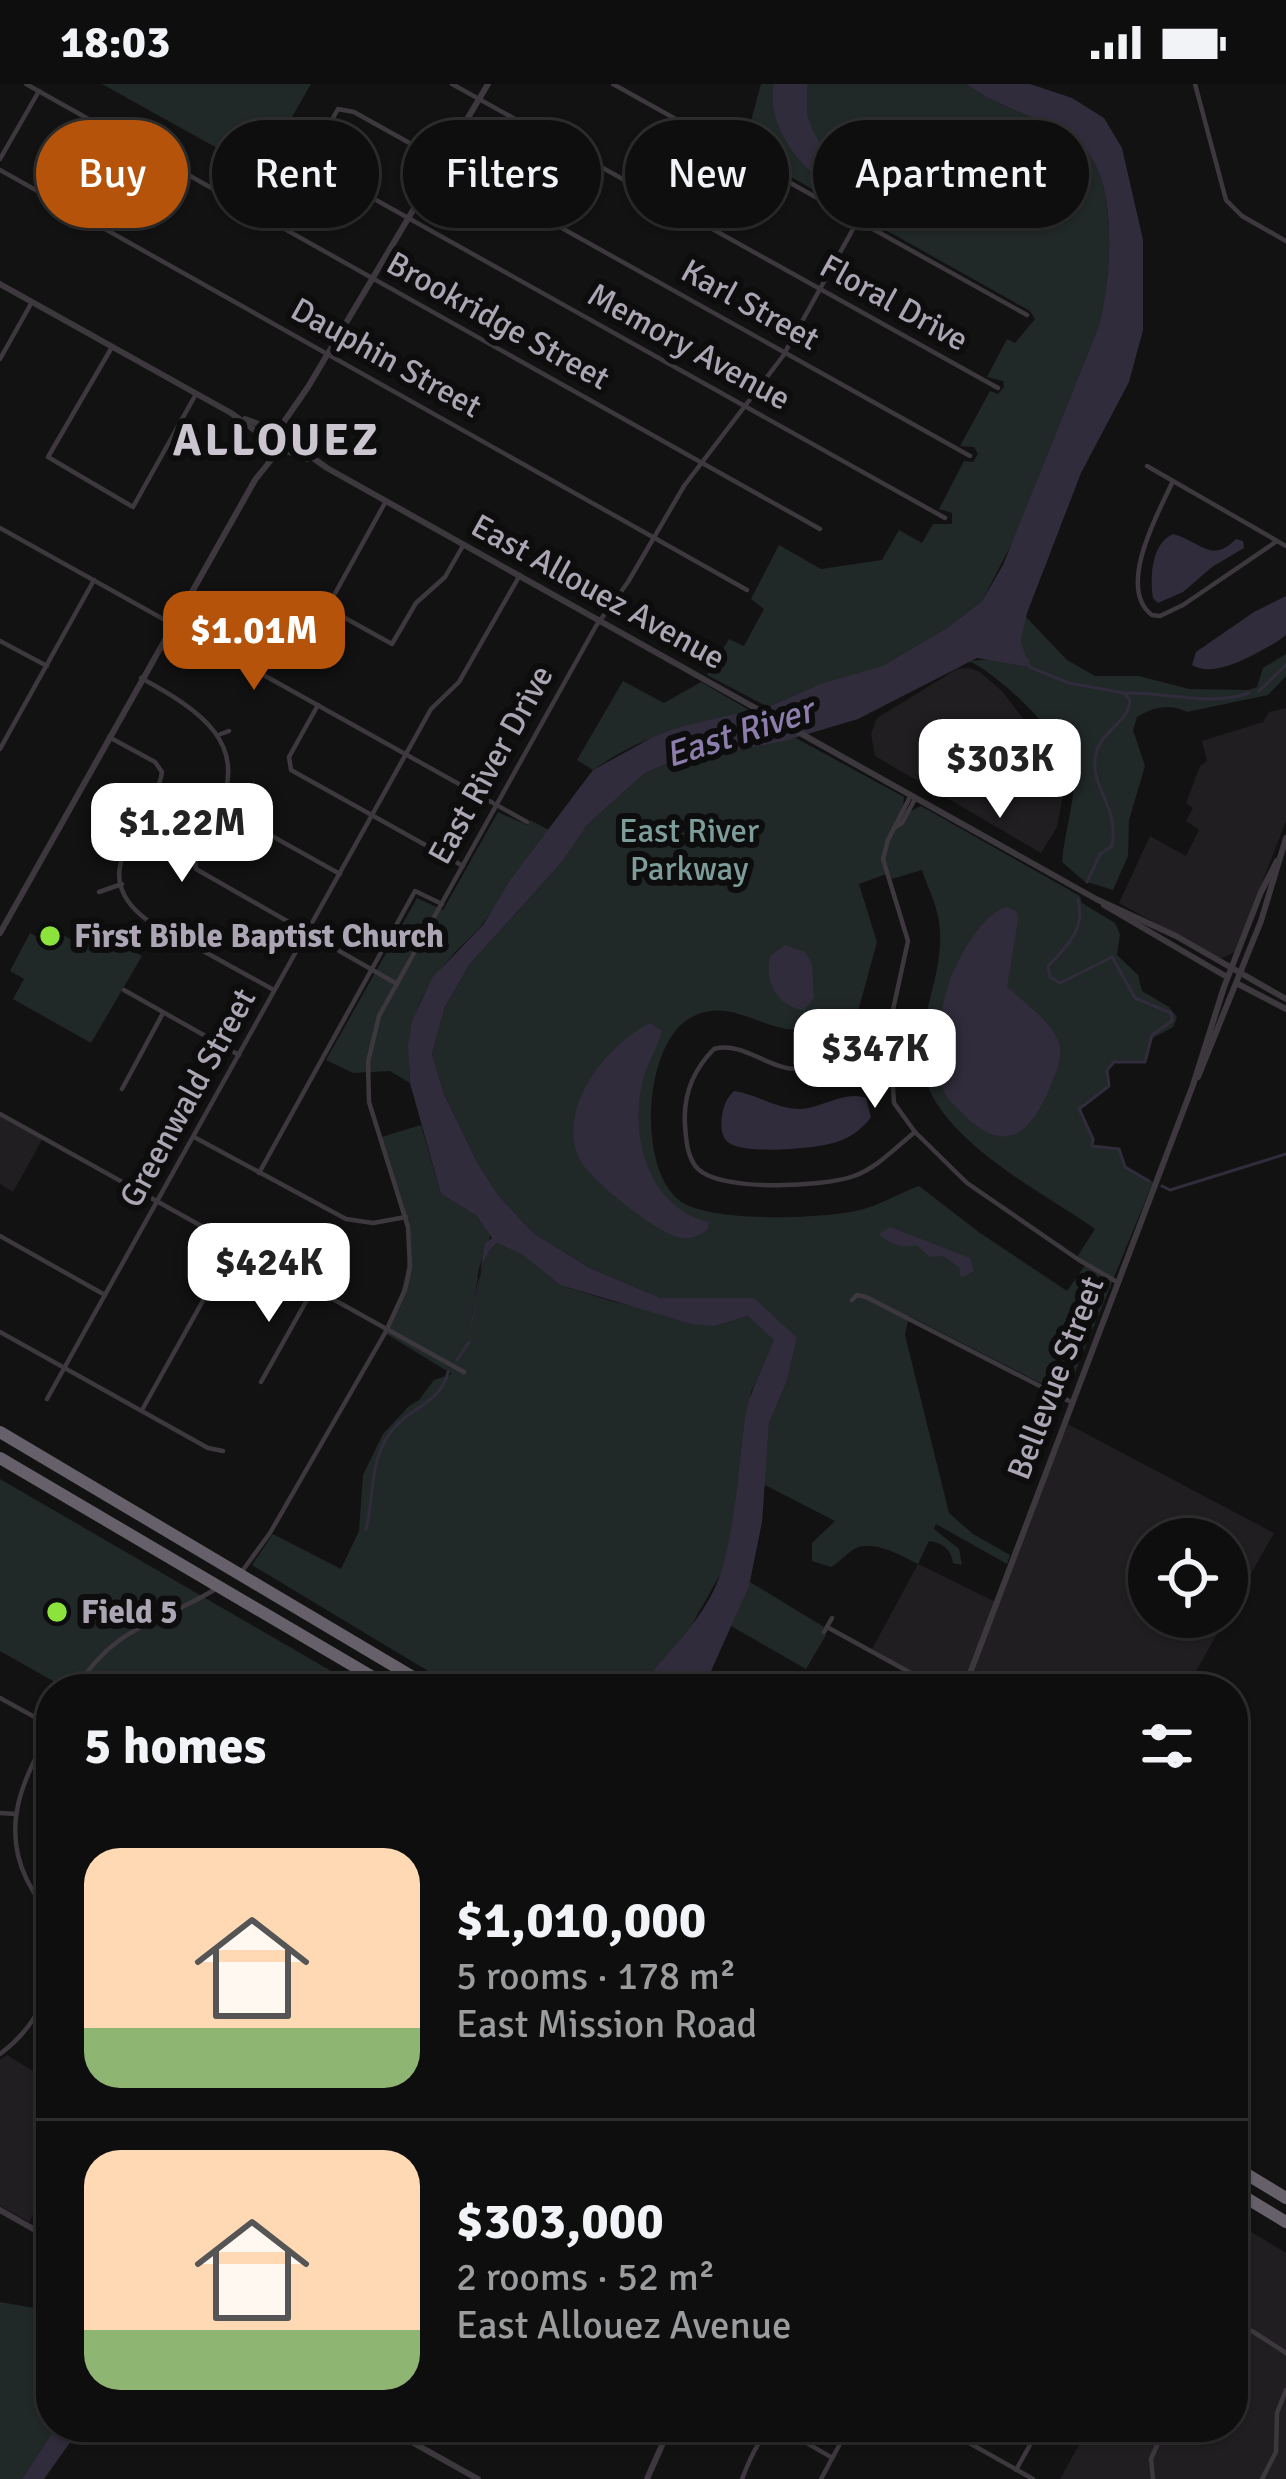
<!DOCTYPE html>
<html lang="en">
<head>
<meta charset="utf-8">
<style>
  :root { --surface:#0e0e0e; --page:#1c1c1c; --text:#f1f3f6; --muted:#9b9c9e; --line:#2e2e2e; --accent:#b45309 }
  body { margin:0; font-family:Signika,sans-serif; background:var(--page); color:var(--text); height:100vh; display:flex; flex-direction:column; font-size:45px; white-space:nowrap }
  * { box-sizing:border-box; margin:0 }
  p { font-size:39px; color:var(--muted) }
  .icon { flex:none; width:66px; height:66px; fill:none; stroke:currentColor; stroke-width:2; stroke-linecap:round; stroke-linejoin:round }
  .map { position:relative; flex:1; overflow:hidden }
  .drawer { position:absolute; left:36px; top:1590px; width:1212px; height:768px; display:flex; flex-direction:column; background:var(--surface); border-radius:48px; box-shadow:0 3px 9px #0004,0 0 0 3px var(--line) }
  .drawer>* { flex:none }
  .hud { position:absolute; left:36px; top:36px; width:1215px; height:108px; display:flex; gap:24px }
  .tools { position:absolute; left:1128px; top:1434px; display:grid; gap:24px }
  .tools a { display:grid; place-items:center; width:120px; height:120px; border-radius:50%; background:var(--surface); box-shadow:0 3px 9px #0004,0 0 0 3px var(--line); font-size:60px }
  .price { position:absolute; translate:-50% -102px; padding:0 27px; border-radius:24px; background:#fff; color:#222; font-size:39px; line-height:78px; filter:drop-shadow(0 3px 6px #0008) }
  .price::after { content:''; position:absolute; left:50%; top:72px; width:36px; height:27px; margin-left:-18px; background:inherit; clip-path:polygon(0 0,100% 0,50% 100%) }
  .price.current { background:var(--accent); color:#fff }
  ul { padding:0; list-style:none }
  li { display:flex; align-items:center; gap:36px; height:300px; padding:0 48px }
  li+li { border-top:3px solid var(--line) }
  li span { display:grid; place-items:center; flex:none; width:336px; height:240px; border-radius:36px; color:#555 }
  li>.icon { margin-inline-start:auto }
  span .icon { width:144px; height:144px; fill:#fffc; stroke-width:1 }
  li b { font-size:51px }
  h2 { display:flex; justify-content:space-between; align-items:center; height:144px; padding:0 48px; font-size:51px }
  .chip { padding:0 42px; border-radius:54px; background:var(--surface); box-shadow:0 3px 9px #0004,0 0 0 3px var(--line); font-size:42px; line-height:108px }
  .chip.current { background:var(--accent); color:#fff }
  .status { display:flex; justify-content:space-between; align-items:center; height:84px; padding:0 60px; background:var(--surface); direction:ltr }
  .status svg { height:33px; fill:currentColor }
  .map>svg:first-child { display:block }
</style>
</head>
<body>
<div class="status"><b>18:03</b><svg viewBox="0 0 49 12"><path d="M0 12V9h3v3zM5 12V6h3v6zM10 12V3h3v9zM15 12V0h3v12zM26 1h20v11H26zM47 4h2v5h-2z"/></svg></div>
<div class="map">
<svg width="1286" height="2395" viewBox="0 0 1286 2395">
  <rect width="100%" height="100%" fill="#131213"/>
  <g fill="#201e20" fill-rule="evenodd">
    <path d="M969,584L980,588L1002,607L1061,684L1064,705L1057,743L1041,769L875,672L871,650L877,634L957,585Z"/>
    <path d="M1286,624V737L1235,868L1220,875L1119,819L1150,752L1186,772L1199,746L1186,737L1193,724L1186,719L1200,682L1207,677L1202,657L1263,638L1269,628Z"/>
    <path d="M0,1030L43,1054L13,1108L0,1100Z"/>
    <path d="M1064,1338L1274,1449L1186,1605H940L871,1567L918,1480L996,1518ZM1149,1455H1227V1533H1149Z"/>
    <path d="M7,1971L51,1998V2101L41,2104L43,2111L29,2138L0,2122V1976Z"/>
    <path d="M1233,2137L1286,2169V2395H1060L1089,2343H1233Z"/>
  </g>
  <g fill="#212828" fill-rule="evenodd">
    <path d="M102,0H311L260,88Z"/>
    <path d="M761,0H966C1001,26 1049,34 1082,63C1120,96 1111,199 1098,244L1013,457L982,517L947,544L883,583L821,600L768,623L707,591L729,555L744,562L764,525L751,515L779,461L821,485L882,476L899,446L922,459L933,440H952V429L939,425L964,377L973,378L978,370L974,363L960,362L990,307L998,310L1004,303L1003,297L987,293L1007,255L1015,259L1035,235L1030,227L743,66Z"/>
    <path d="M1026,533L1067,576L1095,592H1139L1189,605L1248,606L1257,603L1263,584L1286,570V592L1268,611L1187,628C1170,619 1153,623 1137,633L1133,646L1145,682L1129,736L1128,772L1113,806L1084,797L1062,778C1064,750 1074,722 1074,694C1073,660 999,590 969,577L994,575L1028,583L1021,557Z"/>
    <path d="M623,597L664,619L701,598L756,630C691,641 651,646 593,686L577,676Z"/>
    <path d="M794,653L904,713L903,723L911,727L921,722L1080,812L1082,819L1115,839L1120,850L1117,871L1138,891L1142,907L1169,923L1177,933L1173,943L1151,955L1145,978H1114L1107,986L1109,1002L1091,1018L1083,1019L1080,1032L1093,1055V1062L1119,1065L1125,1083L1153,1098L1067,1308L1060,1309L909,1232L905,1251L949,1429L973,1450L1010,1471L1007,1480L936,1440L934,1445L959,1465L962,1481L953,1479C951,1465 943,1459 929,1457L918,1480C901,1472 875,1456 856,1464C848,1468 840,1478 831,1483L812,1477V1459L835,1437L763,1400L769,1339L787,1297L797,1254L775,1256L751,1308L734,1442L721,1489L690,1544L639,1605H458L252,1481L273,1450L341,1485L359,1447L363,1391L383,1350L409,1322L419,1316L434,1296L452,1290L385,1249C425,1161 407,1141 378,1054L421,1041L441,1110L477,1132L491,1150L479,1184L472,1233C479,1210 478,1174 497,1159L524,1171L560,1201L611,1217L715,1242L748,1232L737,1214H661L590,1184L533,1149L498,1111L477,1078L444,1010L432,970L445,923L469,881L562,778L588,740L645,689L668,679ZM922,786C927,802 937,821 939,838C945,879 926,918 921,957C909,1042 1035,1103 1095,1145L1077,1173L1086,1180L1067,1207L980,1149L919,1102C900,1109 880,1121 860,1126C824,1135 710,1139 680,1117C637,1085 643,961 690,934C725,914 752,939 786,945C811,949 834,940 857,931L877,858L859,800L889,789L892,795Z"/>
    <path d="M498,728L527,741L530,736L549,746C527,777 506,807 484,838C476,850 462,860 452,872C415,913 406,945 410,999L390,987L353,989L326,976L417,814L443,826Z"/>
    <path d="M89,844L142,872L91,959L13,915L24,895L10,887L30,849L55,863L63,851L80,860Z"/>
    <path d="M0,1395L362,1605H67L0,1567Z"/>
    <path d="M750,1498L824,1543L822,1548L826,1551L806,1585L731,1542Z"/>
    <path d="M0,2218L51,2227V2343H56L22,2395H0Z"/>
  </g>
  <g fill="#312c3b">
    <path d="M774,0H807V31L813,47L842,99L840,105C803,93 764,38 774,0Z"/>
    <path d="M966,0H1030L1072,14L1104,34L1122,64L1143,156V246L1129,298L1081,389L1027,529L1021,557L1029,583L977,574L858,635L784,657L668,679L645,689L588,740L562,778L469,881L445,923L432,970L444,1010L477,1078L498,1111L533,1149L590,1184L661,1214H754L797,1254L787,1297L769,1339L762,1438L749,1502L703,1605H639C666,1568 705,1536 720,1491C736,1441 738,1387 745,1335C749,1307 764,1282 774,1256L748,1232L715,1242L692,1240L560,1201L523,1171L497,1159C475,1177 474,1229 469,1258L485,1159L492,1154L477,1132L441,1110L410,999L408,962L412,937L432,894L483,841L511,795L593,686L653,653L680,643L735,630L750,631L820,600L883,582L947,544L982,517L1003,481L1098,244C1111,199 1120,96 1082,63C1049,34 1001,26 966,0Z"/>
    <path d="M1173,450C1202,458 1211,480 1236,455L1243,457L1244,464L1212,483L1183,508L1158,519L1153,514C1150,493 1151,460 1173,450Z"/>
    <path d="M1286,512V551L1278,557C1256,570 1215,595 1192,581L1196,568L1254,528Z"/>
    <path d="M958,650L986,677L978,690L963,702L953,699L942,680V661Z"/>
    <path d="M1007,823L1017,828L1018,836L1007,903C1024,918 1048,935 1058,956C1064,971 1056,988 1051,1001C1032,1047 1008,1073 965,1032C956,1023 946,1015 942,1003C933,973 939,931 948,902C955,878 982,829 1007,823Z"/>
    <path d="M785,861L805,868L812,880L814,914L804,926C777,923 764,897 770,872Z"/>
    <path d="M650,939L662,947C657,965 646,981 642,1000C630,1055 649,1123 708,1138V1145C701,1151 693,1155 683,1154C661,1153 590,1096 580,1076C555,1024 607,961 650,939Z"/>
    <path d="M734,1007C756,1010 776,1025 800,1025C823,1024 844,1006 866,1014L871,1033C864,1043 854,1051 842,1056C822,1065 746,1071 729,1059C720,1052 721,1041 722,1032C724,1021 726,1015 734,1007Z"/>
    <path d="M890,1143L970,1174L974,1187L961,1194L959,1183L943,1172L930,1173L917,1161C904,1165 888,1160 879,1150Z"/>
    <path d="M56,2343H81L44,2395H22Z"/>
  </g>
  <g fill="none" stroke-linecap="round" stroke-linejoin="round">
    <g stroke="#312c3b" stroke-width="3">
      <path d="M1027,575L1029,583L1069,599L1124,609L1130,616C1129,639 1101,646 1096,670C1088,702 1120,722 1112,762L1100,770L1087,798"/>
      <path d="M1259,607L1286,581"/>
      <path d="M1127,609C1167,608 1210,623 1249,609"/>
      <path d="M1078,816C1086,845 1067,862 1048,882L1050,893L1060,899L1112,873L1135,914L1171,929L1172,937L1152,951L1145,978H1114L1107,986L1109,1002L1079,1025L1093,1055L1092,1062L1119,1065L1125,1083L1149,1097"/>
      <path d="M1162,1102L1170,1106L1286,1070"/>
      <path d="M457,1276L469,1258"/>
      <path d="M366,1445C375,1411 368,1372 395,1343C414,1322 441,1318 448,1288"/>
    </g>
    <g stroke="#3c383d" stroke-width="4.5">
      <path d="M26,0L820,445"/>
      <path d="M452,0L998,304"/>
      <path d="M613,0L1027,231"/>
      <path d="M1195,0L1226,116L1242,132L1286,157"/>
      <path d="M0,75L39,7"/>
      <path d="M0,86L747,506"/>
      <path d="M112,263L48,373L133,423L196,310"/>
      <path d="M0,275L32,218"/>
      <path d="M1147,382L1286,462"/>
      <path d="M1173,397C1158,429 1116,504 1152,531L1160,532L1183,521L1277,457"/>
      <path d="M386,417L327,524L392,560L416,519L445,493L464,460"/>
      <path d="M945,434L317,83L311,72L338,25L354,28L970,372"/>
      <path d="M0,444L527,738"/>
      <path d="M0,557L47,582"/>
      <path d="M141,594C198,625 255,660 215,733C206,750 192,766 196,785L397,900"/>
      <path d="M318,621L289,673L291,686L463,782"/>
      <path d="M218,651L229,647"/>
      <path d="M109,653L155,678L162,688C154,741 80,786 147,836L274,906"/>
      <path d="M0,665L94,496"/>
      <path d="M911,711L888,756L883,775L908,857L889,944L894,1019L915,1048L967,1099L1079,1176L1117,1198"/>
      <path d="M220,723L340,790"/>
      <path d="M894,744L902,739L915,715"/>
      <path d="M99,808L122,800"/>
      <path d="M124,906L239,971"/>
      <path d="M889,958C858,962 828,985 797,985C768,985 743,957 714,965C693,986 683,1011 685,1041C686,1055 687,1074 698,1085C722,1108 824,1103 854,1092C877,1084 896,1063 915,1048"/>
      <path d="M122,1005L163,929"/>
      <path d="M0,1030L464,1288"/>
      <path d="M194,1053L346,1135L373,1139L406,1133"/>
      <path d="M259,1089L415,807L442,820"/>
      <path d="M0,1152L105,1211"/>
      <path d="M852,1216L857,1211L866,1213L1071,1318"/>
      <path d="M0,1248L208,1364L223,1367"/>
      <path d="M261,1298L313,1205"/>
      <path d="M47,1315L431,625L459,598L520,491"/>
      <path d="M142,1326L234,1161"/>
      <path d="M243,1486L270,1449L385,1249L405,1206L410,1183L408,1143L369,1018L368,978L379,932L596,542L628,498L684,402L783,272L858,136"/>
      <path d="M827,1543L940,1605"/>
      <path d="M824,1548L832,1534"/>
      <path d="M75,1605C117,1540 154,1542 214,1506"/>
      <path d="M0,1614L51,1642"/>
      <path d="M51,1645C24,1692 0,1742 27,1796C36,1813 47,1828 51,1847"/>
      <path d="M0,1729L16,1730"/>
      <path d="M36,1811L51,1803"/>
      <path d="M0,1970C28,1949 44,1924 51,1890"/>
      <path d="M1233,2245L1252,2247L1286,2269"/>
      <path d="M941,2343L1033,2395"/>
      <path d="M1016,2386L1040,2343"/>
      <path d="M742,2395C768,2328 776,2342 831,2373"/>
      <path d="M821,2395L849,2343"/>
      <path d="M1153,2395L1151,2375L1165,2343"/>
      <path d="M1262,2395L1276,2368L1277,2329L1286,2306"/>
    </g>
    <g stroke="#3c383d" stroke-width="6">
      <path d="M0,200L231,329L267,355"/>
      <path d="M245,335L272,345"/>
      <circle cx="277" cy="355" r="11"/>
      <path d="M279,345L308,303L488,0"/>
      <path d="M288,356L327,384L1096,815L1176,852L1286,915"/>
      <path d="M282,365L307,375"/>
      <path d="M1104,821L1227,893"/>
      <path d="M0,849L255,396L279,366"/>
      <path d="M1238,900L1286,925"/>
      <path d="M1198,993L1261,837L1286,754"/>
      <path d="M964,1605L1193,1001L1224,903L1261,808L1277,777"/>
      <path d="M0,2126L51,2155"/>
      <path d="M385,2343L478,2395"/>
      <path d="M647,2395L670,2343"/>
    </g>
    <g stroke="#656069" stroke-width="12">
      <path d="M0,1348L433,1605"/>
      <path d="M0,1374L393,1605"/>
      <path d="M1233,2082L1286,2114"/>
      <path d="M1233,2106L1286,2138"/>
    </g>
  </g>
  <g fill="#8ce33b" stroke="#0e0d0e" stroke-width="4.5">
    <circle cx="50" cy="852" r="12"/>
    <circle cx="57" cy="1528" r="12"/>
  </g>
  <g text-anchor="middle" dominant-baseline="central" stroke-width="12" stroke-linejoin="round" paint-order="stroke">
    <g font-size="33" fill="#aca5b3" stroke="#0e0d0e">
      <text transform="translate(894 219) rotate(29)">Floral Drive</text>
      <text transform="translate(750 221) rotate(29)">Karl Street</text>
      <text transform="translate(498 237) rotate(29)">Brookridge Street</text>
      <text transform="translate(689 263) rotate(29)">Memory Avenue</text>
      <text transform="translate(386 274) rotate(29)">Dauphin Street</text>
      <text transform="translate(598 508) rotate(29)">East Allouez Avenue</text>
      <text transform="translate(491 681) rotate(-61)">East River Drive</text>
      <text transform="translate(188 1014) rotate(-61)">Greenwald Street</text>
      <text transform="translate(1056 1294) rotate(-69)">Bellevue Street</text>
    </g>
    <g font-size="33" fill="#7d9d9a" stroke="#0e0d0e">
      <text x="689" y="747">East River<tspan x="689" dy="38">Parkway</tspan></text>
    </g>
    <g font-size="33" font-weight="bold" fill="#aca5b3" stroke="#0e0d0e" text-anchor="start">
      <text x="74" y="852">First Bible Baptist Church</text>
      <text x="81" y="1528">Field 5</text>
    </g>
    <g font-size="36" font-style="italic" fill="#8c7eac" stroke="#0e0d0e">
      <text transform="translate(739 649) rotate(-18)">East River</text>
    </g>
    <g font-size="45" font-weight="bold" letter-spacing="3" fill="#cbc5cf" stroke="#0e0d0e">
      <text x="277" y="356">ALLOUEZ</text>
    </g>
  </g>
</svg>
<div class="tools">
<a><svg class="icon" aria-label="locate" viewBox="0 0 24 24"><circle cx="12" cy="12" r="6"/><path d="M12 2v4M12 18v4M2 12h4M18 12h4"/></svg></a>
</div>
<b class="price current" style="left:254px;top:609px">$1.01M</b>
<b class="price" style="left:1000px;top:737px">$303K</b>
<b class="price" style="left:182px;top:801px">$1.22M</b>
<b class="price" style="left:875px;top:1027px">$347K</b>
<b class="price" style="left:269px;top:1241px">$424K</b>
<div class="hud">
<a class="chip current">Buy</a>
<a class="chip">Rent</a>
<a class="chip">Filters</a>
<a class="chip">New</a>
<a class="chip">Apartment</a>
</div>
<section class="drawer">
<h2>5 homes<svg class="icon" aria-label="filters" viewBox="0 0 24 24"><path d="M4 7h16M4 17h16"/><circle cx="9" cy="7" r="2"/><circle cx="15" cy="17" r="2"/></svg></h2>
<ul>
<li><span style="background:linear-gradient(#ffd9b3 75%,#8fb573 0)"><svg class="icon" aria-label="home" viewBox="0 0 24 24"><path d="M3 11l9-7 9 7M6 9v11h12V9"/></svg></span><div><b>$1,010,000</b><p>5 rooms · 178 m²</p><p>East Mission Road</p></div></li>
<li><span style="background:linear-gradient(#ffd9b3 75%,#8fb573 0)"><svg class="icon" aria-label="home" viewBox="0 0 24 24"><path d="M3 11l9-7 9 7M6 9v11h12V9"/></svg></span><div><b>$303,000</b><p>2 rooms · 52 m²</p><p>East Allouez Avenue</p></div></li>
</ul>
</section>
</div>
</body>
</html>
